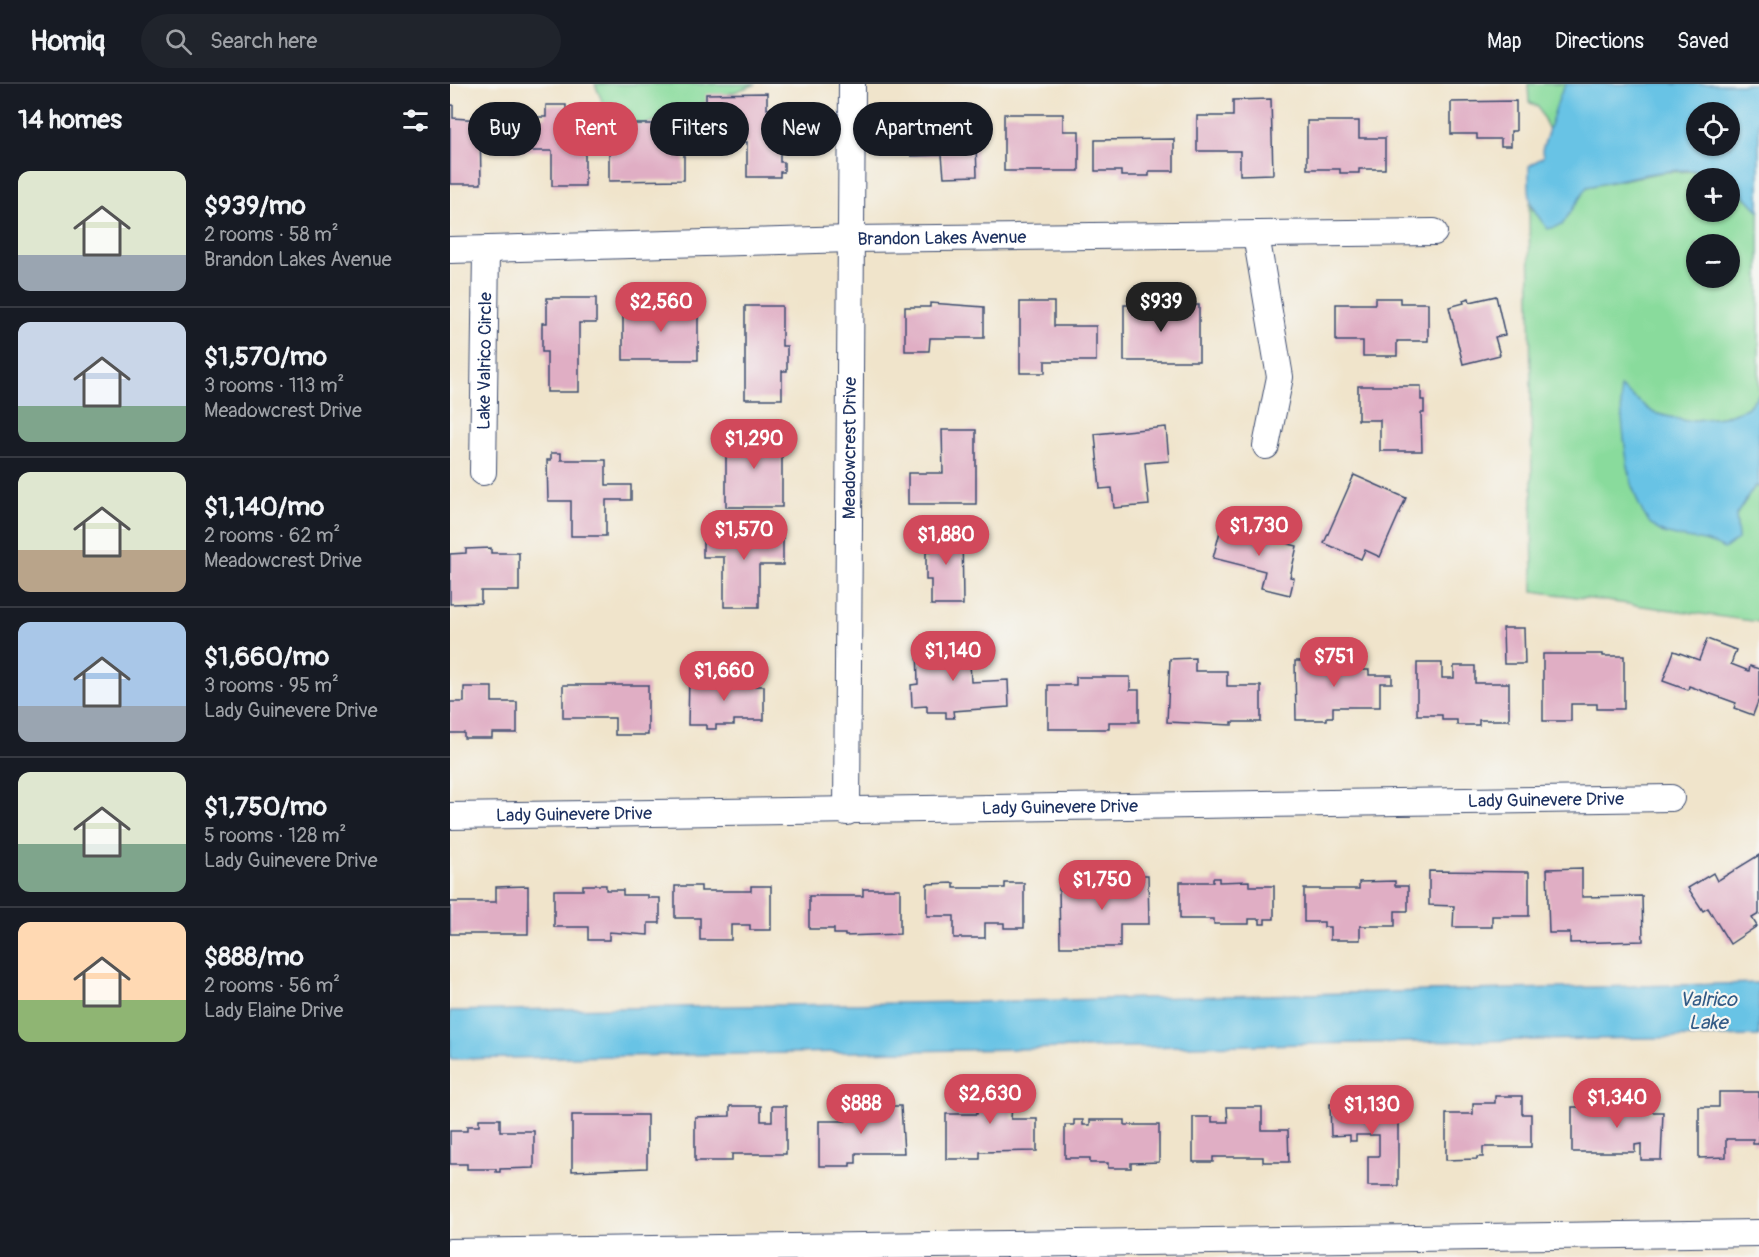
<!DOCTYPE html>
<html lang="en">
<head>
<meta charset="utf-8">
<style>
  :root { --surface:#171b24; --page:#20242c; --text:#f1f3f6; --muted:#9ea1a6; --line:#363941; --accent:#d1495b }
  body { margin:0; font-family:Pangolin,sans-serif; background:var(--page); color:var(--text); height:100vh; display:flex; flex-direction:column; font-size:22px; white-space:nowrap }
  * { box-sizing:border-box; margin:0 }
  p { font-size:20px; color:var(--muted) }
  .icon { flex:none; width:33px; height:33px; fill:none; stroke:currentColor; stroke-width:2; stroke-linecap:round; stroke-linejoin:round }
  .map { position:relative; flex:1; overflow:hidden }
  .drawer { display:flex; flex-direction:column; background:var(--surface); width:450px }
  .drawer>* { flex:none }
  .banner { position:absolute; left:18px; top:18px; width:570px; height:54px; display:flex; gap:12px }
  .buttons { position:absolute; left:1236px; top:18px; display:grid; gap:12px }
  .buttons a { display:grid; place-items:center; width:54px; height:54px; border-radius:50%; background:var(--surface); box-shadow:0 2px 4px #0004; font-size:30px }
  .price { position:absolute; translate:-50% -51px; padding:0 14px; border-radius:21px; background:var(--accent); color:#fff; font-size:20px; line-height:39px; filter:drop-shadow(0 2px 3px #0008) }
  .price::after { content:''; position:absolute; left:50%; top:36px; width:18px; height:14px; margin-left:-9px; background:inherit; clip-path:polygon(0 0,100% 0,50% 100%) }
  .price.selected { background:#222; color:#fff }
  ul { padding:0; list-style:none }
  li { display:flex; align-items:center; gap:18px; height:150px; padding:0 18px }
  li+li { border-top:2px solid var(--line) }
  li span { display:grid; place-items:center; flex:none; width:168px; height:120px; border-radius:12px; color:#555 }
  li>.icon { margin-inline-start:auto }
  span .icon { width:72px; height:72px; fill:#fffc; stroke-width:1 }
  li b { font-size:26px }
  h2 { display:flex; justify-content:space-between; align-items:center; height:72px; padding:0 18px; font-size:26px }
  .chip { padding:0 21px; border-radius:27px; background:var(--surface); box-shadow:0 2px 4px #0004; font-size:21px; line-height:54px }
  .chip.selected { background:var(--accent); color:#fff }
  header { display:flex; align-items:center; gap:36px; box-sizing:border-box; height:84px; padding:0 30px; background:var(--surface); border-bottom:2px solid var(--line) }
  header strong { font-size:28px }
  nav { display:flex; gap:33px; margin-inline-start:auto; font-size:21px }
  .search { width:420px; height:54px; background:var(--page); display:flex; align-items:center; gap:15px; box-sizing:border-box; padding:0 21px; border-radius:33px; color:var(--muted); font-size:22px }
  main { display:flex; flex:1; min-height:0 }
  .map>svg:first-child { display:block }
</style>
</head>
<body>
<header>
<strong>Homiq</strong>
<div class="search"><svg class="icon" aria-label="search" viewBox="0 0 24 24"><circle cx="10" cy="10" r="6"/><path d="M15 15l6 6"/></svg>Search here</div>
<nav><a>Map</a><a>Directions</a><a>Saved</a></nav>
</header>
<main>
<section class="drawer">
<h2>14 homes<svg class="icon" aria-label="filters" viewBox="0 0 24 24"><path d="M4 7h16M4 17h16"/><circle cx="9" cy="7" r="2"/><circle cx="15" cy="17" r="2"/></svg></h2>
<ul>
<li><span style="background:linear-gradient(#dfe7d0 70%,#9aa5b1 0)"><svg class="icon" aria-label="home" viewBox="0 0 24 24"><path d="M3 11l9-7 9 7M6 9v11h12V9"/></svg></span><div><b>$939/mo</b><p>2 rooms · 58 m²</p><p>Brandon Lakes Avenue</p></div></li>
<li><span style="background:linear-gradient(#c9d6e8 70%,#7fa58c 0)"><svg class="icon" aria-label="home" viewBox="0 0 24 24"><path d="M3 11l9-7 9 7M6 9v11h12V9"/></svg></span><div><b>$1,570/mo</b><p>3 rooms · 113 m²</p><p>Meadowcrest Drive</p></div></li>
<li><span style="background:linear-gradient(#dfe7d0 65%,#b9a48a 0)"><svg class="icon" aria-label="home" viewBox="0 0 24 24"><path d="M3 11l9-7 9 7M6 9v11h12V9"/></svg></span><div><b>$1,140/mo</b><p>2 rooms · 62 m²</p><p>Meadowcrest Drive</p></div></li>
<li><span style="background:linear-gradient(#a9c7e8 70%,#9aa5b1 0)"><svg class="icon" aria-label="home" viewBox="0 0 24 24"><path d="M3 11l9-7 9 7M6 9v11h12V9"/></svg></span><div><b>$1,660/mo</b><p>3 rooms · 95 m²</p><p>Lady Guinevere Drive</p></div></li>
<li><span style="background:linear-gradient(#dfe7d0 60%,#7fa58c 0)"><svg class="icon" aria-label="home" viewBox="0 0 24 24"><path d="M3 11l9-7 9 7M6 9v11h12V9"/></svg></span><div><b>$1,750/mo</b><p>5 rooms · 128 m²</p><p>Lady Guinevere Drive</p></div></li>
<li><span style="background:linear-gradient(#ffd9b3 65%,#8fb573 0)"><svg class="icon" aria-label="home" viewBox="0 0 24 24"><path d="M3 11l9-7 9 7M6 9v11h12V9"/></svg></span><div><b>$888/mo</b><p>2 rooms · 56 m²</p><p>Lady Elaine Drive</p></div></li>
</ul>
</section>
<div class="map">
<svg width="1309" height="1173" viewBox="0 0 1309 1173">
  <rect width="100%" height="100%" fill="#f6f6f2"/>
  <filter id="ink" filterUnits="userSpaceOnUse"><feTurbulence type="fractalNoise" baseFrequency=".0167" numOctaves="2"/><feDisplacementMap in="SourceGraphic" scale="12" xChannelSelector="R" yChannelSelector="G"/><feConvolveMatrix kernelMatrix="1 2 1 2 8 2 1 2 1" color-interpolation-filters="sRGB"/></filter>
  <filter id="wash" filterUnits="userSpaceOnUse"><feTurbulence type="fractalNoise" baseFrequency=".008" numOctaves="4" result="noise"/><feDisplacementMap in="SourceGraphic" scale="24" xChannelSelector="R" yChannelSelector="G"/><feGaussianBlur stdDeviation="1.35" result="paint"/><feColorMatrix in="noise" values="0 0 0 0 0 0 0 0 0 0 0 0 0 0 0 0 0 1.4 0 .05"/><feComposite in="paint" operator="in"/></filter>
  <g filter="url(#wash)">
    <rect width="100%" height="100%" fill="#f0e4cb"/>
    <g fill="#89db9c" stroke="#52857d" stroke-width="1.5" fill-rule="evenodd">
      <path d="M145,0H306L166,51Z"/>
      <path d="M1078,0H1116L1099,46L1088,23L1079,18Z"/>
      <path d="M1255,87L1268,94H1246V128H1280V102L1292,109L1309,127V310L1297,324L1273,333L1236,337L1204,329L1171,304L1182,403L1213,449L1263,458L1288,455L1286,431L1305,402H1309V538L1083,507L1079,118L1082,126L1137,103L1213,88ZM1246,160H1280V194H1246Z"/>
    </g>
    <g fill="#67c3e5" stroke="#4179a2" stroke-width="1.5" fill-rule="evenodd">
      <path d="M1116,0H1309V127L1292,109L1280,102V94C1268,94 1263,88 1253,87C1221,82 1169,96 1137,103L1112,141L1098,145C1076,119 1079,114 1079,82L1093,73L1092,66L1110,11ZM1246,28H1280V62H1246Z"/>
      <path d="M1170,303L1204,329L1236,337L1273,333L1297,324L1309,310V402H1305L1286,431L1288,455L1274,465C1255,453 1232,456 1212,448C1176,433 1172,339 1170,303Z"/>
      <path d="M1309,899V952L0,975V927L573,917Z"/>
    </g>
    <g id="blocks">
      <g fill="#e0aec4">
        <path d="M317,9V25L330,24V78H334V88H330V93H297V58H256V10Z"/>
        <path d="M821,15L823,90L790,91V67H747V32H783V16Z"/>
        <path d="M1066,17V47H1061V62H1051V55H1027V50H1001V18Z"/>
        <path d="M0,21H3V34L30,36L31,100H0Z"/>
        <path d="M96,21H116V33H135V102H102V67H61V33H96Z"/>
        <path d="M511,26V29L525,28L527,92L494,93L492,71L461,72L460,31Z"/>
        <path d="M554,30H613V47H629V87H554Z"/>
        <path d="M857,37H909V54H935V85H909V89H890V85H857Z"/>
        <path d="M159,40H234V96L159,97Z"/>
        <path d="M724,55V87H699V92H671V87H645V56Z"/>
        <path d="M1046,212L1055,251L1045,253L1050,271L1013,280L999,223L1014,219L1013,216L1019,214L1020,218Z"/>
        <path d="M97,214H146V239H129V308H97V268H92V239H97Z"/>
        <path d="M925,214H950V219H978V257H947V272H913V257H886V220H925Z"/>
        <path d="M570,218H604V242H646V277H595V289H570Z"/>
        <path d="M480,219L534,223V254H480L479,267H455V223H480Z"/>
        <path d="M173,221H199V225H212V221H248V276H173Z"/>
        <path d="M674,221H710V224H722V221H749V277H674Z"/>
        <path d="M295,222H332V262H337V287H332V315H295Z"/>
        <path d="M908,302H971V316H974V329H971L972,367H930V336H908Z"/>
        <path d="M716,343L719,377L695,379L699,421L664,424L662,404L650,405L645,350Z"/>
        <path d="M492,346H526V420H458V389H493Z"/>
        <rect x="276" y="348" width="56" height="75"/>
        <path d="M101,369H111V376H156V401H181V416H156V452H121V417H98L97,376H101Z"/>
        <path d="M904,391L956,414L930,473L915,466L911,475L874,459Z"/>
        <path d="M481,442H512L513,521H481V496H476V467H481Z"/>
        <path d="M771,444L795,449L796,445L824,452L823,456L847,462L840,493L844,494L840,511L811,504L815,487L763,474Z"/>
        <path d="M253,447H333V481H309V523H274V473H253Z"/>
        <path d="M41,464V469H69V507H31V519L0,520V470L16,469V465Z"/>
        <path d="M1053,544H1074L1075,580H1054Z"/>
        <path d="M1257,555L1286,566L1281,580L1299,587L1300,582L1309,585V615L1303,631L1284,624L1286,619L1239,602L1238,606L1213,597L1224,567L1249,576Z"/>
        <path d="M519,558L521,598L558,596L559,623L503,627L504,634H496V628H477V622L462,623L461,601L468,600L467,560Z"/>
        <path d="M1093,570H1153V572H1174V625H1147V620H1121V637H1093Z"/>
        <path d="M745,574V587H777V602H811V638H782V641L717,638L720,575Z"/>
        <path d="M845,577H873V581L913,578V586H919V591H942V599H930V623H883V633H877V636H846Z"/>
        <path d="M967,579H992V594H1004V582H1025V599H1059V636H1029V641H1007V636H992V631H967Z"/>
        <path d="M266,589H283V602H314V636H284V641H266V645H256V641H238L239,592H251V602H266Z"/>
        <path d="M626,593H680V606H689V638H659V645H598V601H626Z"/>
        <path d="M113,601H198V651H165V634H113Z"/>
        <path d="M14,603H42V618H67V649H42V654H14V649H0V618H14Z"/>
        <path d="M1309,771V830L1302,834L1307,842L1280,860L1258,824L1253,827L1238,804L1263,789L1267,797Z"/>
        <path d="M1132,784V813L1192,812L1193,857L1120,859V849H1099L1097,785Z"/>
        <path d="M979,787L1079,788V832H1042V843H1003L1004,822L979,821Z"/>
        <path d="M656,791H698L699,840H670V863H610L609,802L656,801Z"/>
        <path d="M763,794H769V798L799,797V802H824V835H815V840H810V835H799V840H764V835H730V798H763Z"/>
        <path d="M945,797V802H958V827H945V842H910V856H880V843H874V838H854V805H909V798Z"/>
        <path d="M504,799V804H555V799H574V844H554V839H535V854H504V832H477V800Z"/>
        <path d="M133,801H156V806H173V811H198V814H210V839H198V851L159,848V856H138V843H104V806H133Z"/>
        <path d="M78,802V850H0V818H46V803Z"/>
        <path d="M225,802H251V807H301V802H321V846H300V841H281V856H250V834H225Z"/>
        <path d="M413,805H450V850L395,852V850H384V845H359V812H413Z"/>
        <path d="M527,994H564L561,1035H587V1067L530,1068V1075H496V1030H527Z"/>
        <path d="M1269,1008H1309V1060H1303V1055H1276V1073L1249,1074V1023H1269Z"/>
        <path d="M1157,1011H1176V1023H1188V1028H1213L1211,1076H1191V1060L1185,1061V1068H1122V1023H1157Z"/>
        <path d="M1045,1012H1072V1030H1081V1063H1033V1073H1027V1075L996,1076V1030H1023V1019H1045Z"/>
        <path d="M880,1020H948V1102H918V1072H929V1051H906V1057H900V1051L881,1052Z"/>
        <path d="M280,1022H311V1037H322V1022H336V1070H282V1077H245V1033L280,1032Z"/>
        <path d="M417,1022H451L454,1069H406V1079H400V1082H369V1037H396V1026H417Z"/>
        <path d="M777,1023H812V1046H838L839,1078H813V1073H763V1078H743V1033H762V1038H778Z"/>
        <path d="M122,1031H197V1084L122,1087Z"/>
        <path d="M29,1035H50V1047H84V1084L50,1085V1088H46V1085H17V1080H0V1047H17V1042H29Z"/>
        <path d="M624,1036H633V1041H640V1036H675V1041H709V1078L681,1079V1084H658V1079H640V1074H615V1041H624Z"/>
      </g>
    </g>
  </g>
  <g filter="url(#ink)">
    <use href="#blocks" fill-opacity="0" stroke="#3b4a6e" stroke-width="1.5"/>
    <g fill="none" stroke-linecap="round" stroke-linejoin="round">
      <defs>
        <g id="street">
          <path d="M806,151L830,293L816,362"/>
          <path id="s1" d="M0,166L401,155L984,148"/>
          <path id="s2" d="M33,388L36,166"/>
          <path id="s3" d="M397,728L402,0"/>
          <path id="s4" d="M0,732L1221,714"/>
          <path d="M0,1168L1309,1149"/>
        </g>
      </defs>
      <use href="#street" stroke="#3b4a6e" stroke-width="28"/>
      <use href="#street" stroke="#fff" stroke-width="26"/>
    </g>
  </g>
  <g text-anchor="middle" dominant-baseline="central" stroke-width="4.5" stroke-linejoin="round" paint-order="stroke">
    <g font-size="18" fill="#1b2f5e" stroke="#f6f6f2">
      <text stroke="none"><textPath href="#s1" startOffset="492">Brandon Lakes Avenue</textPath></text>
      <text stroke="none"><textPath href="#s2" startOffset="111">Lake Valrico Circle</textPath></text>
      <text stroke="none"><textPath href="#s3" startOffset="364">Meadowcrest Drive</textPath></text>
      <text stroke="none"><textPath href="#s4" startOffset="1096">Lady Guinevere Drive</textPath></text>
      <text stroke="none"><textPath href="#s4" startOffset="610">Lady Guinevere Drive</textPath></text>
      <text stroke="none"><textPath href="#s4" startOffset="124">Lady Guinevere Drive</textPath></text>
    </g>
    <g font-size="20" font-style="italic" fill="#325b86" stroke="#f6f6f2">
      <text x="1258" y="915">Valrico<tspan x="1258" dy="23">Lake</tspan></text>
    </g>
  </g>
</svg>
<div class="buttons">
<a><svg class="icon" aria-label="locate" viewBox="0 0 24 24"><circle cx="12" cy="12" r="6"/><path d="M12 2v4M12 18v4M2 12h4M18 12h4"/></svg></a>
<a>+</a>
<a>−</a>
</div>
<b class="price" style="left:211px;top:249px">$2,560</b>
<b class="price selected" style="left:711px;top:249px">$939</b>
<b class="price" style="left:304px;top:386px">$1,290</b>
<b class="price" style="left:809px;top:473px">$1,730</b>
<b class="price" style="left:294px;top:477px">$1,570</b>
<b class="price" style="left:496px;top:482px">$1,880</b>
<b class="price" style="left:503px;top:598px">$1,140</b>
<b class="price" style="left:884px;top:604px">$751</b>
<b class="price" style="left:274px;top:618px">$1,660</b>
<b class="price" style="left:652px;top:827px">$1,750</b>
<b class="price" style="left:540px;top:1041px">$2,630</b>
<b class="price" style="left:1167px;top:1045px">$1,340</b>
<b class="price" style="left:411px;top:1051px">$888</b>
<b class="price" style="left:922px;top:1052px">$1,130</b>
<div class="banner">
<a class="chip">Buy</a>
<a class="chip selected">Rent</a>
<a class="chip">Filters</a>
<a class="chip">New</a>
<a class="chip">Apartment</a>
</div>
</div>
</main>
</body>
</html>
